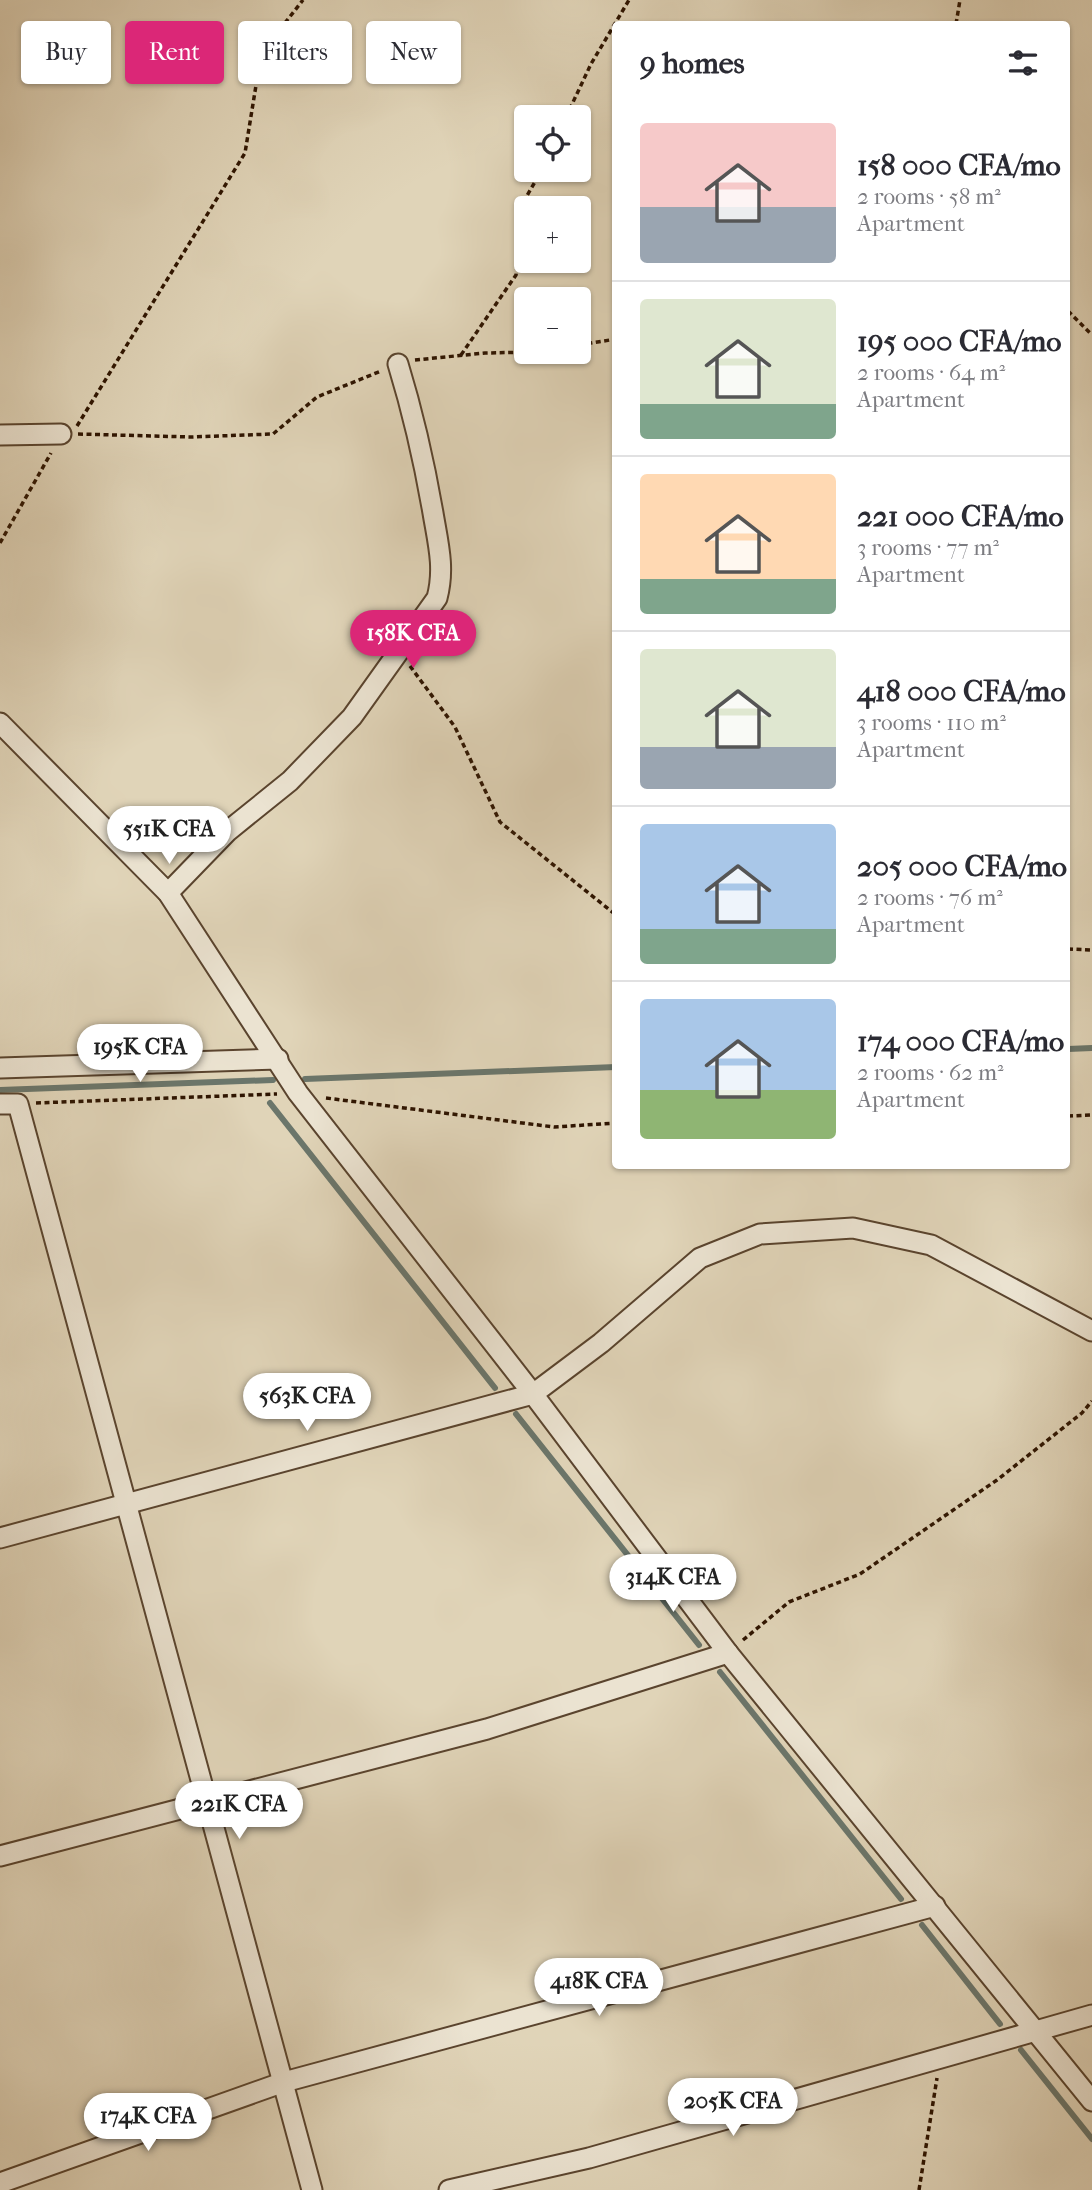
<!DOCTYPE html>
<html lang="en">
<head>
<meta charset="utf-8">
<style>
  :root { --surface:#fff; --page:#f2f2f3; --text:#2b2b33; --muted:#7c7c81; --line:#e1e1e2; --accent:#db2777 }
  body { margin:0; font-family:"IM FELL French Canon",serif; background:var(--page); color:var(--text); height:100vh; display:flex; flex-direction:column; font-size:26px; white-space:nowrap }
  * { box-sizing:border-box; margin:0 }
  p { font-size:23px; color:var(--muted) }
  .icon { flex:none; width:38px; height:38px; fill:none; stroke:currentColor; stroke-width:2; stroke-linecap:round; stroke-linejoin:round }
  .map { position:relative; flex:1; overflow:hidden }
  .sheet { position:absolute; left:612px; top:21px; width:458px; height:1148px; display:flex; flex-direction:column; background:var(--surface); border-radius:7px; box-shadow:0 2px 5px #0004 }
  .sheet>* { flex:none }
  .guide { position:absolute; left:21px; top:21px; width:486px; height:63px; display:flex; gap:14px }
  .controls { position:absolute; left:514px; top:105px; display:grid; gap:14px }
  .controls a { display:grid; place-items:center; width:77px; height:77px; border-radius:7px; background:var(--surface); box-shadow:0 2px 5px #0004; font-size:35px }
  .price { position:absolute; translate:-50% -60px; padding:0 16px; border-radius:24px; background:#fff; color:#222; font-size:23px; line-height:46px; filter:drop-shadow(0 2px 4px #0008) }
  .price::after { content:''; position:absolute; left:50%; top:42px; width:21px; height:16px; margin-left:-10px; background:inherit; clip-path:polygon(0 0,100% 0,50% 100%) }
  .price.current { background:var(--accent); color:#fff }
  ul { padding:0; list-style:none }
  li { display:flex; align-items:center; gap:21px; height:175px; padding:0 28px }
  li+li { border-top:2px solid var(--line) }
  li span { display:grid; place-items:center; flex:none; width:196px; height:140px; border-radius:7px; color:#555 }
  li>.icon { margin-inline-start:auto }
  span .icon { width:84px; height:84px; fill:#fffc; stroke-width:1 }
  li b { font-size:30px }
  h2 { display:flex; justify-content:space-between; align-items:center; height:84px; padding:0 28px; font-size:30px }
  .pill { padding:0 24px; border-radius:7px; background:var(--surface); box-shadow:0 2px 5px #0004; font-size:24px; line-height:63px }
  .pill.current { background:var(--accent); color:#fff }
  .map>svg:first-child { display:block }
</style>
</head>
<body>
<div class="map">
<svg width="1092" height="2190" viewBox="0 0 1092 2190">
  <rect width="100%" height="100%" fill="#e0d4b8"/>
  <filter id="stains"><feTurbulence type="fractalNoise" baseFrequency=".00286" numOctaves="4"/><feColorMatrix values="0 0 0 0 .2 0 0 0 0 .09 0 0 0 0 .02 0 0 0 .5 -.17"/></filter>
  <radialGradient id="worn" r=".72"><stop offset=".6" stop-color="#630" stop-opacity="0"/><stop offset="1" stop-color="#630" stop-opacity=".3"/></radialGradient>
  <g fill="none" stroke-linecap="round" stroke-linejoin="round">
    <g stroke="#6b766b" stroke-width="6">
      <path d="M1068,1049L1092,1048"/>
      <path d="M305,1079L616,1067"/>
      <path d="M0,1090L273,1080"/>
      <path d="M270,1103L495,1388"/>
      <path d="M516,1414L699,1645"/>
      <path d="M720,1672L901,1899"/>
      <path d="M922,1925L1000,2024"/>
      <path d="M1021,2050L1092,2139"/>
    </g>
    <defs>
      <g id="street">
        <path d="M0,435L61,434"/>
        <path d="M0,723L168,893L298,1093L533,1394L728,1653L1092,2101"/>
        <path d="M168,893L228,831L290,781L352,717L437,598C445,568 438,543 433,513C424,461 413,413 398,364"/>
        <path d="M0,1068L278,1059"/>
        <path d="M0,1104H18L312,2190"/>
        <path d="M0,1538L533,1394L601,1343L700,1258L760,1234L853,1228L931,1245L1092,1331"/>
        <path d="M0,1856L487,1729L728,1653"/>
        <path d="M0,2183L284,2082L935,1906"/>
        <path d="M449,2190L589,2158L1092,2015"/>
      </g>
    </defs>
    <use href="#street" stroke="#5a442e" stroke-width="23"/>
    <g stroke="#2e1400" stroke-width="3.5" stroke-dasharray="5 3.5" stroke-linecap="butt">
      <path d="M956,24L960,0"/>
      <path d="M566,117L591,64L629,0"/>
      <path d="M1068,311L1092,335"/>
      <path d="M579,345L616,339"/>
      <path d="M461,355L516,275L525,199L542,170"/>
      <path d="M415,360L485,353L535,352"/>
      <path d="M77,426L245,153L259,67L277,33L303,0"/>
      <path d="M78,434L191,437L273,434L317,397L381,371"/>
      <path d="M0,543L51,453"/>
      <path d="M410,666L455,727L500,822L616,915"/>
      <path d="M1068,949L1092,950"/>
      <path d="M326,1098L554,1127L616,1123"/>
      <path d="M36,1103L277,1094"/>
      <path d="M1068,1116L1092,1115"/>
      <path d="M743,1640L789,1602L860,1574L997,1480L1082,1413L1092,1401"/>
      <path d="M919,2190L937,2078"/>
    </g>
    <use href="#street" stroke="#ebe3d1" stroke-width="19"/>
  </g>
  <rect width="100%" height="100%" filter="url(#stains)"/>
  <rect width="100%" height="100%" fill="url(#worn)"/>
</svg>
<div class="controls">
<a><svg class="icon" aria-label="locate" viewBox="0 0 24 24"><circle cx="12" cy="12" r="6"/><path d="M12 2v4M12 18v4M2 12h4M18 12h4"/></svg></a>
<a>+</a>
<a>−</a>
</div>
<b class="price current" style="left:413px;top:670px">158K CFA</b>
<b class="price" style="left:169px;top:866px">551K CFA</b>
<b class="price" style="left:140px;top:1084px">195K CFA</b>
<b class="price" style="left:307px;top:1433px">563K CFA</b>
<b class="price" style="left:673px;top:1614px">314K CFA</b>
<b class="price" style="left:239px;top:1841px">221K CFA</b>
<b class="price" style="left:599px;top:2018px">418K CFA</b>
<b class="price" style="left:733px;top:2138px">205K CFA</b>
<b class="price" style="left:148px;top:2153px">174K CFA</b>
<div class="guide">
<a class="pill">Buy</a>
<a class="pill current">Rent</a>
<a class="pill">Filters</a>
<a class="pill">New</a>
</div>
<section class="sheet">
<h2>9 homes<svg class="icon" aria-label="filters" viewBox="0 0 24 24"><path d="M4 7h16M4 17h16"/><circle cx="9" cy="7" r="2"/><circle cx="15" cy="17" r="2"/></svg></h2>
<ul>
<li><span style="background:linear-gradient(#f6c9c9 60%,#9aa5b1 0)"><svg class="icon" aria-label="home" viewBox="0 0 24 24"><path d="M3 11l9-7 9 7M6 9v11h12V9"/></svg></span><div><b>158 000 CFA/mo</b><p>2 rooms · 58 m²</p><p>Apartment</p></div></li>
<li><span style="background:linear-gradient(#dfe7d0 75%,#7fa58c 0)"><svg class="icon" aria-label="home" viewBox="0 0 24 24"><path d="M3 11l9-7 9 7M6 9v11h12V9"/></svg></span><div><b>195 000 CFA/mo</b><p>2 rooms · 64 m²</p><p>Apartment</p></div></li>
<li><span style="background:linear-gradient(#ffd9b3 75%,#7fa58c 0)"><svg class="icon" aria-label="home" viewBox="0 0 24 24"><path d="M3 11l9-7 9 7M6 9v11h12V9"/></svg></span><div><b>221 000 CFA/mo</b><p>3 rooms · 77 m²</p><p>Apartment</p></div></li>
<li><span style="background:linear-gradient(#dfe7d0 70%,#9aa5b1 0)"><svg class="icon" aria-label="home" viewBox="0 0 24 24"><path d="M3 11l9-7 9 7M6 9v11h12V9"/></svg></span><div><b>418 000 CFA/mo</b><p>3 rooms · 110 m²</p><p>Apartment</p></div></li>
<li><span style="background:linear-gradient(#a9c7e8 75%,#7fa58c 0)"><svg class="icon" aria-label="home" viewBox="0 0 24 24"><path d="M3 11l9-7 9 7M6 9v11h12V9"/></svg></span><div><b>205 000 CFA/mo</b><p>2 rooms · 76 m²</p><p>Apartment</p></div></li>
<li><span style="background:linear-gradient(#a9c7e8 65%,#8fb573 0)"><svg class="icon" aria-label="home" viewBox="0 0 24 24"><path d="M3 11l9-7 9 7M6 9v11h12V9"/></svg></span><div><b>174 000 CFA/mo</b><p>2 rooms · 62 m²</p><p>Apartment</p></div></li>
</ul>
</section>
</div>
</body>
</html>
